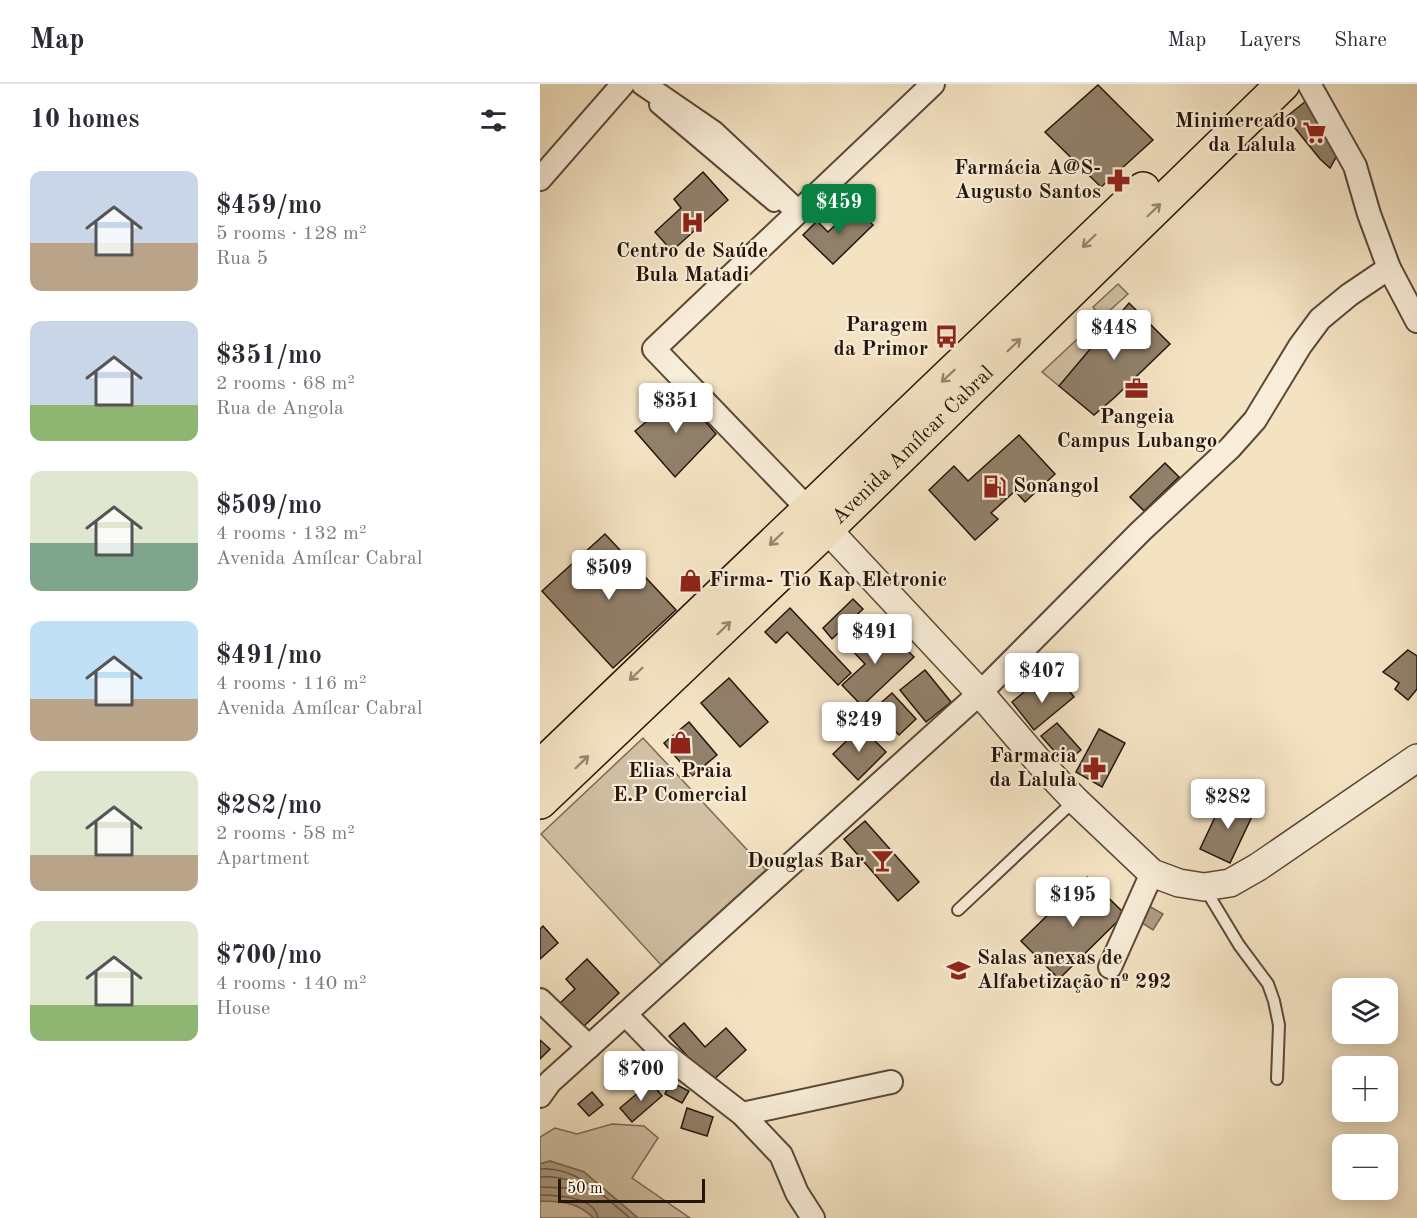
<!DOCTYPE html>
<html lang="en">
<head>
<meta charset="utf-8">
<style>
  :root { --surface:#fff; --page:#f2f2f3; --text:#2b2b33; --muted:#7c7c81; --line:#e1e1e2; --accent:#0b8043 }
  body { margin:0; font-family:"Old Standard TT",serif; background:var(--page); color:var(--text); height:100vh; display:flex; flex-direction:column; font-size:22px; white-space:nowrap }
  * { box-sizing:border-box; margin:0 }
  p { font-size:20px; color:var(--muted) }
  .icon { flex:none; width:33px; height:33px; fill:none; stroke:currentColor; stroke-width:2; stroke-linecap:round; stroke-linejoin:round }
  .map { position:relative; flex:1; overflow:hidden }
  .panel { display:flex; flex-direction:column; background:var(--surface); width:540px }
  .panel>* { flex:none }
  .controls { position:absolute; left:792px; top:894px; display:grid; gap:12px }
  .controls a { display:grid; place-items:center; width:66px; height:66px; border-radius:12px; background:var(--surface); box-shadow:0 3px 15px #0003; font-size:30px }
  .scale { position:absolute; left:18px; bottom:15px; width:147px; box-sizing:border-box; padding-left:6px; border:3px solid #26150a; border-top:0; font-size:16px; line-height:21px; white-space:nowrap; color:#26150a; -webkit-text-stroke:4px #f8edd8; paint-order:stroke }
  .price { position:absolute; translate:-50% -51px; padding:0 14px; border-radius:6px; background:#fff; color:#222; font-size:20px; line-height:39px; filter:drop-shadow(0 2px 3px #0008) }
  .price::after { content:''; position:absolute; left:50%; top:36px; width:18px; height:14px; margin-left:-9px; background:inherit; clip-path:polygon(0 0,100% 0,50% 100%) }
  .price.on { background:var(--accent); color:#fff }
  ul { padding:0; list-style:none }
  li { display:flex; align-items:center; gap:18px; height:150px; padding:0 30px }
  li span { display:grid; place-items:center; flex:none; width:168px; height:120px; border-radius:12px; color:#555 }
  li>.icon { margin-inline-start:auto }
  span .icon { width:72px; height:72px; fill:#fffc; stroke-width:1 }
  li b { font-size:26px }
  h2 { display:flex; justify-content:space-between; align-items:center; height:72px; padding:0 30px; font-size:26px }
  header { display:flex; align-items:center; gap:36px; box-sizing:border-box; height:84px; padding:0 30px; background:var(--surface); border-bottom:2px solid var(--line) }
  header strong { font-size:28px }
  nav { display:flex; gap:33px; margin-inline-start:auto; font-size:21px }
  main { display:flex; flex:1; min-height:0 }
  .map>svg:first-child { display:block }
</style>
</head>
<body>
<header>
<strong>Map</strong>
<nav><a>Map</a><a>Layers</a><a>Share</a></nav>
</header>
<main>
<section class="panel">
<h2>10 homes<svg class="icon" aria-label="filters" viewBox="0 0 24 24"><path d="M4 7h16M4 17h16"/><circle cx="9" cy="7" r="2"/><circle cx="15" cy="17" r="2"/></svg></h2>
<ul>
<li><span style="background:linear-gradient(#c9d6e8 60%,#b9a48a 0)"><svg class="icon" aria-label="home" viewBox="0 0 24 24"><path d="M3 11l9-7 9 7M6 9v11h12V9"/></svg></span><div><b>$459/mo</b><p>5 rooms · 128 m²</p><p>Rua 5</p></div></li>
<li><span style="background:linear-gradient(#c9d6e8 70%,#8fb573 0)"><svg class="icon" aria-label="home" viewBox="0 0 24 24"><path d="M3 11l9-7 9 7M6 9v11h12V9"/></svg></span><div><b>$351/mo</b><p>2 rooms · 68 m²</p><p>Rua de Angola</p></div></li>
<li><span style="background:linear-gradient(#dfe7d0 60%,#7fa58c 0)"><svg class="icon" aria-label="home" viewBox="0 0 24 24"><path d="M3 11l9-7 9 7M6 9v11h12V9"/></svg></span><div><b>$509/mo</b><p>4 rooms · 132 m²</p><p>Avenida Amílcar Cabral</p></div></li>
<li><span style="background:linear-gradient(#bfe0f5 65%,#b9a48a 0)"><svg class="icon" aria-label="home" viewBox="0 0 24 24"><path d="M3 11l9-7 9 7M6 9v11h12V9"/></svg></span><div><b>$491/mo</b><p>4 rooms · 116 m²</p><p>Avenida Amílcar Cabral</p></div></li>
<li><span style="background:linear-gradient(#dfe7d0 70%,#b9a48a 0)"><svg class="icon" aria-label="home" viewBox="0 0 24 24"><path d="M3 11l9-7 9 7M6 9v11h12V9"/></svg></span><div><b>$282/mo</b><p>2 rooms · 58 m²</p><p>Apartment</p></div></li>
<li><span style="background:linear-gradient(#dfe7d0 70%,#8fb573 0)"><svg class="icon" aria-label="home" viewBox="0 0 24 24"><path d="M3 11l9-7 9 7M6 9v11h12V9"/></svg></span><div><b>$700/mo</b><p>4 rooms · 140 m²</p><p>House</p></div></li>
</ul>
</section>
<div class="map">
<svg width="877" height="1134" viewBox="0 0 877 1134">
  <rect width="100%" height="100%" fill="#f4e3c3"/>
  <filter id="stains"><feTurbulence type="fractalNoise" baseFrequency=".00333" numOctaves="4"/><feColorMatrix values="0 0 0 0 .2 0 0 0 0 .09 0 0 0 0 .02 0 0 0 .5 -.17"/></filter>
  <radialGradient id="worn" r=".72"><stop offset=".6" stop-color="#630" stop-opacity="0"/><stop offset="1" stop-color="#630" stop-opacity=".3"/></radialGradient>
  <g fill="#d1c0a4" stroke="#7c6a57" stroke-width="1.5">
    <path d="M578,200L588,210L568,228L579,240L564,253L557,246L547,255L561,270L519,302L502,288L561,233L553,223Z"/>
    <path d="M103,654L226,786L121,881L1,750Z"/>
    <path d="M72,1040L104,1042L118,1054L92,1094L150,1134H98L44,1088L10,1077L0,1080V1053L15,1044L37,1050Z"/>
    <path d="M0,1117C23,1117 37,1118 54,1134H0Z"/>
  </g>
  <g fill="#ae9d84" stroke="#786753" stroke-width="1.5">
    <path d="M609,822L623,830L613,846L599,837Z"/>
    <path d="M10,1077L44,1088L98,1134H54C37,1118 23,1117 0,1117V1080Z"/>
  </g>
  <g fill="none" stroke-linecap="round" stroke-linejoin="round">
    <g stroke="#6a5947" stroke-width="1.5">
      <path d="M0,1085C37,1082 63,1112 90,1134"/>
      <path d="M0,1093C13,1092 33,1094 42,1105L38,1108L27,1104L0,1103"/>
      <path d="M0,1111C17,1111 55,1113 58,1134"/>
    </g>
  </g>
  <g fill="#91806a" stroke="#26150a" stroke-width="1.5">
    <path d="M558,1L613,56L561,103L505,48Z"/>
    <path d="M766,17L800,66L790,84L780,75L746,33Z"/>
    <path d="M163,88L188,116L132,167L115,148L141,124L134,115Z"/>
    <path d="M314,123L333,141L293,180L263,151L277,137L288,148Z"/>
    <path d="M589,219L630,260L574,314L554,331L519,302Z"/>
    <path d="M141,309L176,350L135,393L95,347Z"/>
    <path d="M479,351L515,390L485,418L475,407L451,429L458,435L435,456L389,406L414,382L428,397Z"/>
    <path d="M625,379L639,393L604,427L590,413Z"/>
    <path d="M65,450L136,526L73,584L2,507Z"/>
    <path d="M313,515L323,525L292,555L283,544Z"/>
    <path d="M250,524L311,589L298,601L247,548L236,559L225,548Z"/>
    <path d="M325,546L339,561L351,550L374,573L322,622L302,601L325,580L308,562Z"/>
    <path d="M868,566L877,572V605L868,616L855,605L859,599L843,588Z"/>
    <path d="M385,586L411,618L386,638L360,606Z"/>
    <path d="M189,594L228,638L200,663L161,619Z"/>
    <path d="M520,596L534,613L494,646L472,618L490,603L499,613Z"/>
    <path d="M352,609L376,635L359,651L334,625Z"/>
    <path d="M149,638L177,671L152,692L124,659Z"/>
    <path d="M517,639L541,666L525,679L501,652Z"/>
    <path d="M321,643L346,668L318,696L293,670Z"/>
    <path d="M559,645L585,659L562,703L536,688Z"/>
    <path d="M685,712L715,726L690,779L660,765Z"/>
    <path d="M325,737L379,798L358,817L304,755Z"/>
    <path d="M547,793L585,830L519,895L481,857Z"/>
    <path d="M3,842L18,859L0,875V845Z"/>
    <path d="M47,875L79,909L42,944L19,920L35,905L26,895Z"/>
    <path d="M144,939L165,963L186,944L206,966L171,998L129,952Z"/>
    <path d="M0,956L10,965L0,975Z"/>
    <path d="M111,998L122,1012L92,1038L80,1024Z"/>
    <path d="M131,998L149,1007L142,1019L125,1010Z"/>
    <path d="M52,1008L63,1021L49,1032L38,1020Z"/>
    <path d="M147,1024L173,1033L167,1052L141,1044Z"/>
  </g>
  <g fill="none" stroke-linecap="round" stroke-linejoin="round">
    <defs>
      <g id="service">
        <path d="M664,803L699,861L728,900L734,917L739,941L737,995"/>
        <path d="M418,826L535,716"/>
      </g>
      <path id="pedestrian" d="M118,21L234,119"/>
      <g id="minor">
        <path d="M103,0L173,48L257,127"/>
        <path d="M769,0L815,82L829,130L849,184L877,237"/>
        <path d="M0,95L83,0"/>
        <path d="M268,425L114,265L393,0"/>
        <path d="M570,883L612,789"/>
        <path d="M0,916L49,963"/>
        <path d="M86,931L122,968L202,1030L241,1071L257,1109L273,1134"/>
        <path d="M0,1012L10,998L440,609L601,447L690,364L715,336L760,262L780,235L809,211L849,184"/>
        <path d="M202,1030L351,998"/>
      </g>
      <path id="tertiary" d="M273,430L440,609L500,679L535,716L612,789L639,799L664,803L690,799L718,783L877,674"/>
      <g id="primary">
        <path d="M0,683L603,105"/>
        <path id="s1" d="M0,718L287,445L743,0"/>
      </g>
    </defs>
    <use href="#service" stroke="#5a4838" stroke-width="14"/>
    <use href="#pedestrian" stroke="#5a4838" stroke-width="20"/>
    <use href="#minor" stroke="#5a4838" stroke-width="26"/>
    <use href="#tertiary" stroke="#5a4838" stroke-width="30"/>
    <use href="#primary" stroke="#26150a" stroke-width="36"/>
    <use href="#service" stroke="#f8edd8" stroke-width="10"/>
    <use href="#pedestrian" stroke="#f8edd8" stroke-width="16"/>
    <use href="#minor" stroke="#f8edd8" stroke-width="22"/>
    <use href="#tertiary" stroke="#f8edd8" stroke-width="27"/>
    <use href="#primary" stroke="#f4e3c3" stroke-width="33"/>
  </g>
  <defs><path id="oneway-shaft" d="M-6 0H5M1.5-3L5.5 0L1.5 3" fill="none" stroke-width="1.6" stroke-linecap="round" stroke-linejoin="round" transform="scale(1.5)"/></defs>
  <g stroke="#978670">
    <use href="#oneway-shaft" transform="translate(614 126) rotate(-44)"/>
    <use href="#oneway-shaft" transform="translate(549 157) rotate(136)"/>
    <use href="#oneway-shaft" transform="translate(474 261) rotate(-44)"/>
    <use href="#oneway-shaft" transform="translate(408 292) rotate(137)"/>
    <use href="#oneway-shaft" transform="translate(236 455) rotate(136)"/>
    <use href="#oneway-shaft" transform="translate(184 544) rotate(-44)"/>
    <use href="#oneway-shaft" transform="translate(96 590) rotate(136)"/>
    <use href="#oneway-shaft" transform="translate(42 678) rotate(-44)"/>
  </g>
  <defs>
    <symbol id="supermarket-bare" viewBox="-9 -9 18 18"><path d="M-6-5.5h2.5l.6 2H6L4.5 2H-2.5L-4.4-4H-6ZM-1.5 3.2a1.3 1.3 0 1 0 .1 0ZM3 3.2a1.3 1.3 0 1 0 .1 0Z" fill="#8f2418" stroke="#f8edd8" stroke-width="2.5" paint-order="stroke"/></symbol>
    <symbol id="pharmacy-bare" viewBox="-9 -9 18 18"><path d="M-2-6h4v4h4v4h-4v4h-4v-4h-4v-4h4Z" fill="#8f2418" stroke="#f8edd8" stroke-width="2.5" paint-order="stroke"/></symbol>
    <symbol id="hospital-bare" viewBox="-9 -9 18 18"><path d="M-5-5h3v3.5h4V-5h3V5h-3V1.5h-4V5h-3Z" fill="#8f2418" stroke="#f8edd8" stroke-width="2.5" paint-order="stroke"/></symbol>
    <symbol id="bus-bare" viewBox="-9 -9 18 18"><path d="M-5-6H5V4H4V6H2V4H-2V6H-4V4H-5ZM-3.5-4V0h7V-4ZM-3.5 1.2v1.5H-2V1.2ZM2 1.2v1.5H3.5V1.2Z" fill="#8f2418" stroke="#f8edd8" stroke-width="2.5" paint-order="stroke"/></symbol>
    <symbol id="office-bare" viewBox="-9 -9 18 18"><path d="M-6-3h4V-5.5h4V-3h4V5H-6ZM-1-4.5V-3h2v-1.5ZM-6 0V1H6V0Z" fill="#8f2418" stroke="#f8edd8" stroke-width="2.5" paint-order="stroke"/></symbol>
    <symbol id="fuel-bare" viewBox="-9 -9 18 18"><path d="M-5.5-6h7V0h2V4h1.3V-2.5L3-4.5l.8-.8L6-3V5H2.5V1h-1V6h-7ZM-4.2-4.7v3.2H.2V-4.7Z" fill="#8f2418" stroke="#f8edd8" stroke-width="2.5" paint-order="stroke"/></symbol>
    <symbol id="shop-bare" viewBox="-9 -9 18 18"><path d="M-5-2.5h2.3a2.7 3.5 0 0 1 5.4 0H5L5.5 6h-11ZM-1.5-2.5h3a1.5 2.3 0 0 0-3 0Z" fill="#8f2418" stroke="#f8edd8" stroke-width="2.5" paint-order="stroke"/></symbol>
    <symbol id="bar-bare" viewBox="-9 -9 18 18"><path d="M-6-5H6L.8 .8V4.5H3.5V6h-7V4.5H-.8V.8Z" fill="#8f2418" stroke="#f8edd8" stroke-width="2.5" paint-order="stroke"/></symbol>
    <symbol id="school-bare" viewBox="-9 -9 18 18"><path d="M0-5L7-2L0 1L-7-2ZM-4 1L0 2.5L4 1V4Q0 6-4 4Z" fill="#8f2418" stroke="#f8edd8" stroke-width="2.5" paint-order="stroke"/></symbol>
  </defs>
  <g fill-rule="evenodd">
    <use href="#supermarket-bare" x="758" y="32" width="33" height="33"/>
    <use href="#pharmacy-bare" x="562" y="80" width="33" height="33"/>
    <use href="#hospital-bare" x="136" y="122" width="33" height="33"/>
    <use href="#bus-bare" x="390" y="236" width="33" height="33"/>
    <use href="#office-bare" x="580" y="288" width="33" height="33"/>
    <use href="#fuel-bare" x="438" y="386" width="33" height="33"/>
    <use href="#shop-bare" x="134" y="480" width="33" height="33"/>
    <use href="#shop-bare" x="124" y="642" width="33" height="33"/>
    <use href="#pharmacy-bare" x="538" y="668" width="33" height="33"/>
    <use href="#bar-bare" x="326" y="760" width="33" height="33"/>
    <use href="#school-bare" x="402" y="870" width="33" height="33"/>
  </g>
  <g text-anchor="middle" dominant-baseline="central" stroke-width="4.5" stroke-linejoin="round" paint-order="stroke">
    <g font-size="21" font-weight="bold" fill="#26150a" stroke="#f8edd8" text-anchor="end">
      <text x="756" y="37">Minimercado<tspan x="756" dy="24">da Lalula</tspan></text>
      <text x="561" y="84">Farmácia A@S-<tspan x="561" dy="24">Augusto Santos</tspan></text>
      <text x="152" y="167" text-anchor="middle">Centro de Saúde<tspan x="152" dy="24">Bula Matadi</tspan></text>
      <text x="388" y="241">Paragem<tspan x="388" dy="24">da Primor</tspan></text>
      <text x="597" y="333" text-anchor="middle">Pangeia<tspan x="597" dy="24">Campus Lubango</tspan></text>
      <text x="473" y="402" text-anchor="start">Sonangol</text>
      <text x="169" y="496" text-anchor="start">Firma- Tio Kap Eletronic</text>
      <text x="537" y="672">Farmacia<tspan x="537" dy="24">da Lalula</tspan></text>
      <text x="140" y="687" text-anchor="middle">Elias Praia<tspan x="140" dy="24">E.P Comercial</tspan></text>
      <text x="324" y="777">Douglas Bar</text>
      <text x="437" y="874" text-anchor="start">Salas anexas de<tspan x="437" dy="24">Alfabetização nº 292</tspan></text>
    </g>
    <g font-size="21" fill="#26150a" stroke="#f8edd8">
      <text stroke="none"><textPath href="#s1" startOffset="516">Avenida Amílcar Cabral</textPath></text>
    </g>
  </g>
  <rect width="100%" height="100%" filter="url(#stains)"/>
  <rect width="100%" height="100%" fill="url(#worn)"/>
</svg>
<div class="controls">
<a><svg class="icon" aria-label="layers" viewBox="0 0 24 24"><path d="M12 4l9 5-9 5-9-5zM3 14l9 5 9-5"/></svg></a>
<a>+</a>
<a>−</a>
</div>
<div class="scale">50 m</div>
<b class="price on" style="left:299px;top:151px">$459</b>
<b class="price" style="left:574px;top:277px">$448</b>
<b class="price" style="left:136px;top:350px">$351</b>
<b class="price" style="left:69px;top:517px">$509</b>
<b class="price" style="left:335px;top:581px">$491</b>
<b class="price" style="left:502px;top:620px">$407</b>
<b class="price" style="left:319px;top:669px">$249</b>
<b class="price" style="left:688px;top:746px">$282</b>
<b class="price" style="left:533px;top:844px">$195</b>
<b class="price" style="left:101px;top:1018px">$700</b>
</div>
</main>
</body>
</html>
